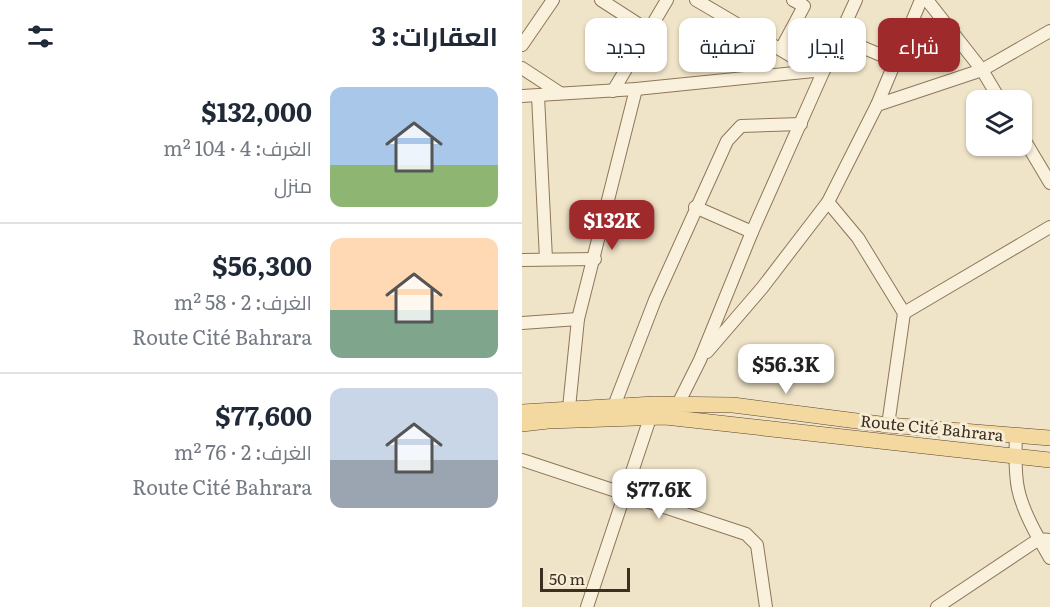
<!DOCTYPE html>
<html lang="ar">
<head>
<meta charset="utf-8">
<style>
  :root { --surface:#fff; --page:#f2f2f3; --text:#1f2937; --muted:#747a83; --line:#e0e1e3; --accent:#9e2a2b }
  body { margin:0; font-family:Literata,Cairo,serif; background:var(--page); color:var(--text); direction:rtl; height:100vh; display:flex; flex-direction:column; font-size:22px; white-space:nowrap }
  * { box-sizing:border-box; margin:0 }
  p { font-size:20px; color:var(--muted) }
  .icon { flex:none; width:33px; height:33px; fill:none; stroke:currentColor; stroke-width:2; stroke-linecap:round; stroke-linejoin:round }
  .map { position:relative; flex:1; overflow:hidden; direction:ltr }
  .drawer { display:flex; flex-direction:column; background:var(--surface); width:522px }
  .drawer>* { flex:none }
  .hud { position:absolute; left:18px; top:18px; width:420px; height:54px; direction:rtl; display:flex; gap:12px }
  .fabs { position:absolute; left:444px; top:90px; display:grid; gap:12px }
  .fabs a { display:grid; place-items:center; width:66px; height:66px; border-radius:12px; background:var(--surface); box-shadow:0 2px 4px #0004; font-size:30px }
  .scale { position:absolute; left:18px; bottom:15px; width:90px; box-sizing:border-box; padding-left:6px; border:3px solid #3d2e20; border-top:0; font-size:16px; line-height:21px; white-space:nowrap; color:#3d2e20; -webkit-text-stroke:4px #f7eed8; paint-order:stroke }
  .price { position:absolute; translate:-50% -51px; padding:0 14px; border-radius:12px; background:#fff; color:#222; font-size:20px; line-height:39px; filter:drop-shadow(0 2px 3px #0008) }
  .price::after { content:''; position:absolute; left:50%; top:36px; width:18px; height:14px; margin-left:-9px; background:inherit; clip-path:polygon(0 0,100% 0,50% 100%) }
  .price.selected { background:var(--accent); color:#fff }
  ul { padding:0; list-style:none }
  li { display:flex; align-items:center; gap:18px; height:150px; padding:0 24px }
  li+li { border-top:2px solid var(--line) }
  li span { display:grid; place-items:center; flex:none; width:168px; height:120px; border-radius:12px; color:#555 }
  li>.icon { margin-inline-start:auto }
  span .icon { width:72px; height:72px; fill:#fffc; stroke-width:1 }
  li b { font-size:26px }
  h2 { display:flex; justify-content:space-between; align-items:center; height:72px; padding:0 24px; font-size:26px }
  .tag { padding:0 21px; border-radius:12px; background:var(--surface); box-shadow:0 2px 4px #0004; font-size:21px; line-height:54px }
  .tag.selected { background:var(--accent); color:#fff }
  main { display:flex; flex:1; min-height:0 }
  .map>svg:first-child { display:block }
</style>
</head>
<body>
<main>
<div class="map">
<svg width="528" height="607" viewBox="0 0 528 607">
  <rect width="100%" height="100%" fill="#f0e4c8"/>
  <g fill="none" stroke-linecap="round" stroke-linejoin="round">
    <defs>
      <g id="minor">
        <path d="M79,0L127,31"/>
        <path d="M174,0L293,70"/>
        <path d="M405,0L460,70L528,31"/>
        <path d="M316,37L373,61"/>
        <path d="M0,45L31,0"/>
        <path d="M259,49L282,6L271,0"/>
        <path d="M0,68L38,93"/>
        <path d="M302,70L334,0"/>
        <path d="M91,91L145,0"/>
        <path d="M0,96L114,89L302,70L230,232L178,360L153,410"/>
        <path d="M16,96L24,259"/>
        <path d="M355,105L399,0"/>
        <path d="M500,136L528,183"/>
        <path d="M306,202L336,238L382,313L366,425"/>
        <path d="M173,207L230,232"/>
        <path d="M0,260L73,259"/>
        <path d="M382,313L528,227"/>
        <path d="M0,323L56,319"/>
        <path d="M185,352L240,288L306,202L355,105L460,70L478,100"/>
        <path d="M92,406L133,300L205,141L219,126L279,124"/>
        <path d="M47,408L56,319L114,89"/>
        <path d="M494,435C492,482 494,498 517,539L528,540"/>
        <path d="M0,460L224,534L235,545L244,607"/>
        <path d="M65,607L128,418"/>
        <path d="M415,607L517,539L528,558"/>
      </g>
      <g id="major">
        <path d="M0,412L132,404L211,405L366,425L528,438"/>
        <path d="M0,424L26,421L143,417L528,460"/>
      </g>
    </defs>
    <use href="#minor" stroke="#8d765c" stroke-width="14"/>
    <use href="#major" stroke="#5b4430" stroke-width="16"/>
    <use href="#minor" stroke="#faf1dc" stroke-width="12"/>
    <use href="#major" stroke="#f3d9a0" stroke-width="15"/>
  </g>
  <g text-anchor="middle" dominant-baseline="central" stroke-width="6" stroke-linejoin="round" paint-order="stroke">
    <g font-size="16" fill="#3d2e20" stroke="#f7eed8">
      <text transform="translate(410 427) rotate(6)">Route Cité Bahrara</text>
    </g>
  </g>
</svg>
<div class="fabs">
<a><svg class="icon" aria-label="layers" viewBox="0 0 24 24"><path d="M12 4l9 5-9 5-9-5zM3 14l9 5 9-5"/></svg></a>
</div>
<div class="scale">50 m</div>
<b class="price selected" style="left:90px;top:251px">$132K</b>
<b class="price" style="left:264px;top:395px">$56.3K</b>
<b class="price" style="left:137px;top:520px">$77.6K</b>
<div class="hud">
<a class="tag selected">شراء</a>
<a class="tag">إيجار</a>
<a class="tag">تصفية</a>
<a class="tag">جديد</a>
</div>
</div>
<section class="drawer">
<h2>العقارات: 3<svg class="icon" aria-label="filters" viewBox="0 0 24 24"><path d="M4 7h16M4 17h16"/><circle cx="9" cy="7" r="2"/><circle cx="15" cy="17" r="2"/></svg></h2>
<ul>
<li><span style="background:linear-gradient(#a9c7e8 65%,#8fb573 0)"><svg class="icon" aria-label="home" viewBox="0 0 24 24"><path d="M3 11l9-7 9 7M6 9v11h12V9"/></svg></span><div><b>$132,000</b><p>الغرف: 4 · 104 m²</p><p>منزل</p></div></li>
<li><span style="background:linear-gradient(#ffd9b3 60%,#7fa58c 0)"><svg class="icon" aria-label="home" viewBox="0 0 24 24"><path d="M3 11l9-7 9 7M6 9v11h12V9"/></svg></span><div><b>$56,300</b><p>الغرف: 2 · 58 m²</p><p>Route Cité Bahrara</p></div></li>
<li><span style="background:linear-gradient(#c9d6e8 60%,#9aa5b1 0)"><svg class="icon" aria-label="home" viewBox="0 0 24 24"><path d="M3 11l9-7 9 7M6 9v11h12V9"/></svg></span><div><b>$77,600</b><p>الغرف: 2 · 76 m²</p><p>Route Cité Bahrara</p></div></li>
</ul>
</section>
</main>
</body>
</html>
